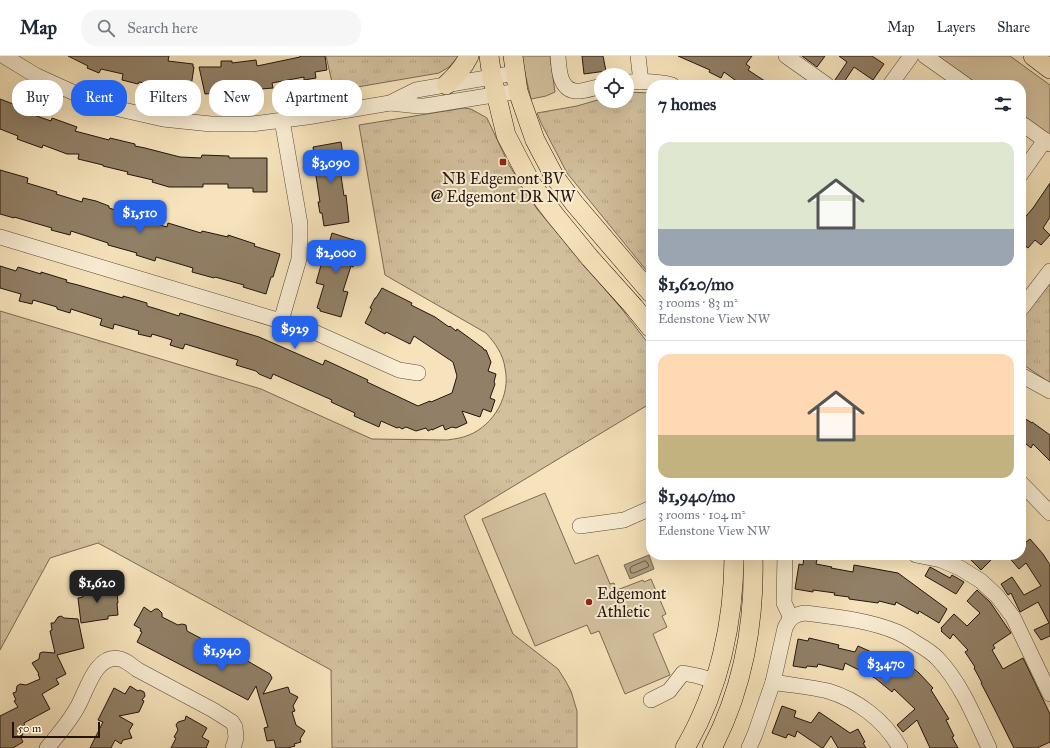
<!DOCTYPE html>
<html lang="en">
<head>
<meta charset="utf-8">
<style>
  :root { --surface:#fff; --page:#f6f6f7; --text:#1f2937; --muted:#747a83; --line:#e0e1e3; --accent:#2563eb }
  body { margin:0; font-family:"IM FELL Great Primer",serif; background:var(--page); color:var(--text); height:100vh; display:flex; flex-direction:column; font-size:15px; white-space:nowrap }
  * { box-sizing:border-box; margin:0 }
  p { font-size:13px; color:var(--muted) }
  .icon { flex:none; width:22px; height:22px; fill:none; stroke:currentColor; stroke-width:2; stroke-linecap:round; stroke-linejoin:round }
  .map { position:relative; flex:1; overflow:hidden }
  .sheet { position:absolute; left:646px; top:24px; width:380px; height:480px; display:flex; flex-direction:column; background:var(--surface); border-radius:16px; box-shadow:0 4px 16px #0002 }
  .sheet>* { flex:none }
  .top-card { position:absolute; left:12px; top:24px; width:380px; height:36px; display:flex; gap:8px }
  .controls { position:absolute; left:594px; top:12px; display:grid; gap:8px }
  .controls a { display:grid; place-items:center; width:40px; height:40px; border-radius:50%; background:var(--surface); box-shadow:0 4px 16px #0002; font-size:20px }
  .scale { position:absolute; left:12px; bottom:10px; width:88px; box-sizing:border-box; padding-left:4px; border:2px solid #23140b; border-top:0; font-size:11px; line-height:14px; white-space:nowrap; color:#23140b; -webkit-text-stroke:3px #f9edd3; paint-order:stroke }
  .price { position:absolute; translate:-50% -34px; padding:0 9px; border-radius:8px; background:var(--accent); color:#fff; font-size:13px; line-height:26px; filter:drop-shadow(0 1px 2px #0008) }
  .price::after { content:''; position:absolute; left:50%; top:24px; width:12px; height:9px; margin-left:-6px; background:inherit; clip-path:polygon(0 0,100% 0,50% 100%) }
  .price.current { background:#222; color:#fff }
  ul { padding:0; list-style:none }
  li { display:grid; align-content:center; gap:8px; height:212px; padding:0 12px }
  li+li { border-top:1px solid var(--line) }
  li span { display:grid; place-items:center; height:124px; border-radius:12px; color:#555 }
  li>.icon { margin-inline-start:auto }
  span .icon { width:72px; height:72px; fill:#fffc; stroke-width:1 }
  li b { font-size:17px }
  h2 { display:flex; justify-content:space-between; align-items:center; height:48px; padding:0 12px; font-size:17px }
  .chip { padding:0 14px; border-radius:16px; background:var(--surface); box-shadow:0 4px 16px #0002; font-size:14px; line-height:36px }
  .chip.current { background:var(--accent); color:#fff }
  header { display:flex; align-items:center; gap:24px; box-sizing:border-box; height:56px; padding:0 20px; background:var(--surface); border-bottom:1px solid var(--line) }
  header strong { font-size:19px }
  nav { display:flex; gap:22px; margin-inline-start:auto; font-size:14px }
  .search { width:280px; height:36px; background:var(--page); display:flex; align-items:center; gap:10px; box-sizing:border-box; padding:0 14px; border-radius:16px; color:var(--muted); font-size:15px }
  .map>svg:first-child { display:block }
</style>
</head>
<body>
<header>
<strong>Map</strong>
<div class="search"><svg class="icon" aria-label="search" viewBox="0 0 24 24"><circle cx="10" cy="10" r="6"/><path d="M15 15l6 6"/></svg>Search here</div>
<nav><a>Map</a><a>Layers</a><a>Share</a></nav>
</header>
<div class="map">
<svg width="1050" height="692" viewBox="0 0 1050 692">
  <defs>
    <pattern id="park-tufts" width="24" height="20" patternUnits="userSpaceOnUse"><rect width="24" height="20" fill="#d2c09d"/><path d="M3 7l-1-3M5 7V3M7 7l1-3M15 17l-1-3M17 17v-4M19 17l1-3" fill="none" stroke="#b4a486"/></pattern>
  </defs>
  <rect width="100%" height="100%" fill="#f6e3bb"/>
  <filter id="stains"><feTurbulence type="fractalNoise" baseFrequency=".005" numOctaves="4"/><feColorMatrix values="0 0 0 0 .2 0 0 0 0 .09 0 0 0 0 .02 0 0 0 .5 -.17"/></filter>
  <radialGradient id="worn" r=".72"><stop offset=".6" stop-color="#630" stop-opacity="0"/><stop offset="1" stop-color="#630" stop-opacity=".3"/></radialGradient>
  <g fill="#d2c09d" stroke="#7a6a54">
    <path d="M521,0H550L555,36L546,40L531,43Z"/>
    <path d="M938,0H1010L1050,29V79L1021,59V29H979Z"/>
    <path d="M545,437L575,508L598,499L610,528L614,527L617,534L643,524L644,526L651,523L666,558L662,560L667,571L653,578L670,619L625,638L599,575L591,578L587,569L535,590L482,463Z"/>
  </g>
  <g fill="url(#park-tufts)" stroke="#7a6a54">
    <path d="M326,0H459L449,11L439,17L334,35Z"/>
    <path d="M627,36L651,37V220L567,117L541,67L537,57L577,50L601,43V45H627Z"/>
    <path d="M464,52L471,53L487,62L509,109L537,153L621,252L651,291V347L464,460L513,578L558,613L565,624L571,635L577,655V692H332L331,614L98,487L50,502L0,594V255L261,333L372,383L447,384C455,383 462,382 469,379C494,369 511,339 505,312C503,298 495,287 486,277L385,219L359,69Z"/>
    <path d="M1050,223V327L1021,307V263Z"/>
  </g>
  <path fill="#ae9d7f" stroke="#766651" d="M649,499L654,513L630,523L624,509Z"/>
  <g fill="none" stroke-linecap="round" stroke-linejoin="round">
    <path stroke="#685845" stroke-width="1" d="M645,505L647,506L649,510L648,511L634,517H631L630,513L631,511Z"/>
  </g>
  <g fill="#918067" stroke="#23140b">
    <path d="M68,0H169L168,5L193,8V11H194L190,37L167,34V31L139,26L138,28L122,24L123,18L101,13L99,17L87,12L88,10Z"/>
    <path d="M300,0H325L327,14L315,16L316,22L304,24V21L272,27L273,32L261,33V35L249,36V33H219V37L205,38L199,11H221V5H232V7L256,4L257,10L300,1Z"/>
    <path d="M582,0H603L606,15L584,18Z"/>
    <path d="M678,0H752L746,8L750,11L748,14L771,29H742L724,16L721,22L709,16L710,14Z"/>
    <path d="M802,0H825L817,11Z"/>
    <path d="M839,0H872L884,8L873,24L854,11L842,29L835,24L847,6Z"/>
    <path d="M0,43L29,54L28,57L51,65L52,62L77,71L75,75L109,84L110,82L135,88V90L145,92L180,101L201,102L202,99L229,100V102H267V136H253V132H228V128H203V131H169L152,126L153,124L127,118L128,116L103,110V109L78,103L79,98H67L43,89L42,92L17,83L18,80L0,73Z"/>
    <path d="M341,86L343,99L340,100L342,113H340L344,140L346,139L349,166L324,170L322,157H320L318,146H320L316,120L317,119L313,91Z"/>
    <path d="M0,114L28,122L27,127L57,136L56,138L82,146L83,142L96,145L109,150V152L142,162L141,164L167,171L168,167L201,177L202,175L228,181V179L255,188L254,190L280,198L273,221H271L266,238L243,231L244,229L215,221L214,222L192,216L193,212L156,201L155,205L136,199L137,197L108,189V187L71,175L70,179L51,174L52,172L14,161V162L0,158Z"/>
    <path d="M1050,127V161L1043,172L1050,179L1041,189L1035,184L1028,192L1021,187V166L1033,152Z"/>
    <path d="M332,177L357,185L355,190L359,191L353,211L351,210L343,235L348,236L341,261L320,255V253L317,252L324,229L316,227L323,202H325Z"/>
    <path d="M0,210L16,215L18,211L41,218V216L67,224L66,226L78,229L123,242V240L147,247V250L157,253L179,260L180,257L259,281L323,309L325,304L368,324L367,326L418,350L430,345L431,346L452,337L457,320L453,306L414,280L410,288L386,276L385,278L365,267L372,253L370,252L375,242H376L382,232L412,247L411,249L435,261L449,271L450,270L456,275L457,273L483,292L484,294H486L491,306L488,315L496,318L494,326L495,328L490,342L495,344L491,356L483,353L480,361L462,355L467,367L456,372L452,371L445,374L443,369L432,374V373L428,375L426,372L416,375L406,371L402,373L399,371L397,372L381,365L379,371L354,360L355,357L331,346L332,344L273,318L271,323L259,318L256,315L236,309L238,304L185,288L183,293L170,289L172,284L152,278L151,281L138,278L139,275L114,268L113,273L100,269L102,263L71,253L70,257L57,253V251L33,244L32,248L19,245L21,238L0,232Z"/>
    <path d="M1021,360L1032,367V366L1050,379V405L1033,388L1031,392L1021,384Z"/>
    <path d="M1021,480L1026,486L1030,483L1043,498L1050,509V580L1041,584L1034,574L1049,567L1038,546L1020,556L1011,537L1008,539L1001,528L1012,521L1024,539L1041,530L1026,507L1019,513L1007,499H1021Z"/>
    <path d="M804,499H818L816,508L832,511L831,512L853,516L854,509L898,517L947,553L939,567L919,555L918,558L896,546L895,549L879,545L878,547L849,543V541L834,539L835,537L813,534V536L795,533L799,508L803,509Z"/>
    <path d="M966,499H996L981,514Z"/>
    <path d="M930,511L950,522L952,519L964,526L956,538L925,520Z"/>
    <path d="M104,529L105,531H109L110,538L117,536L118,547H117L118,559L108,560V563L100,564L81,567L78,542L83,541L82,531Z"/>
    <path d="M977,534L990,546L1011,577L993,589L995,592L992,594L1003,613L1023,602L1050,658V686L1037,692H1014L995,654L981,627H982L974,612L975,611L965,596L968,594L953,578L950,583L941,575L942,574L941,572L954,558L967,570L980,557L967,545Z"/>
    <path d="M144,551L151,556L155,553H158L162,557V561L178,569L182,568L186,569L187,575L204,584L210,583L213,584L215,591L229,596H233L236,598L237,599L270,618L272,622L263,638L288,631L290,637L298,641L293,650L295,655L292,656L296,669L305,675L300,683L301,686L294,688L295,690L287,692H276L274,684L267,685L264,672L268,671L256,630L248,644L137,586L142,576L140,575L141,573L134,569Z"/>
    <path d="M61,560L64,562L78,563L84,592L57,599L66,618L56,623L59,628L42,638L50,653L24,667L25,670V672L20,674L23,679L20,680L23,686L13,692H0V660L18,651L14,645L16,644L13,637L16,636L17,630L20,628L26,629L40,623L38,618H39L32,607L39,603L40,597L43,596L55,597L50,575L52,574L51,567H54L58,561Z"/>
    <path d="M809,582L839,589L838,592L855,596L858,590L885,602L890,596L900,605L902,603L919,617L933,632L931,634L949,663L946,664L954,680L952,681L958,692H930L917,664L903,676L897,669L915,653L894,633L892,636L875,622L845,607L843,614L818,608L817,611L807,610L806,612L793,610L798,583L808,585Z"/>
    <path d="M130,630L138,635L140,634L144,636L145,640L142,644L144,645L139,656L119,660L133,668L129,675L132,682L123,684L121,688L115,684L111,692H90L103,666L98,664L114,632L125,638Z"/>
    <path d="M782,650L796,655L794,661L811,667L819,656L850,677L858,673L865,686L863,687L866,692H838L831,680L823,692H822L797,675L795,681L788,678L786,682L772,677Z"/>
    <path d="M186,660L207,672L202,681L209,685L206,692H171L176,682L174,681L178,674L176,669L178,666L185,664Z"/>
  </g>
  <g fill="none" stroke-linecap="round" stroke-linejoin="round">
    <defs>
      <g id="minor">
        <path d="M4,0L35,19L92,45L119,53L163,63L211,68H252L307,61L390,47L416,34L515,17"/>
        <path d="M558,0C559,12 559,33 575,35C583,36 593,32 601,30"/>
        <path d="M638,0L641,26"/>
        <path d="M786,0L827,29"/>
        <path d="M925,0L966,29"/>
        <path d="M627,26C642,25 657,25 672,29"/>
        <path d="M890,29L911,0"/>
        <path d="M390,47L419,50H425L518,35"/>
        <path d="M1021,67L1050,88"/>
        <path d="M1021,118L1045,84"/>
        <path d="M0,181L294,269L312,275L399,314L418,317"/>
        <path d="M1021,253L1050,215"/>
        <path d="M281,265L299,203L300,185V168L282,64"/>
        <path d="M1021,319L1050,335"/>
        <path d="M1021,427L1050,457"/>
        <path d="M580,470L624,464L651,452"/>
        <path d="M785,499L784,547L791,562"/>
        <path d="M916,499L941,504L960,512L981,525L997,540L1013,561L1050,638"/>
        <path d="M773,626C790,629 811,631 828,635C858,644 885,665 900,692"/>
        <path d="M651,644L669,635L683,617L698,620L715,625"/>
        <path d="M47,692C58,679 70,665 78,650C87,634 96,597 120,603C126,604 132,610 138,614L213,654L232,666L235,671L236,682L233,692"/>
        <path d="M749,692L755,678L773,626L785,572C789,562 795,558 805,557C836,561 868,564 897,576C904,579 910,583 916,587C923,591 932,596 938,603C961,627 975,662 989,692"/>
      </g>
      <g id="major">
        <path d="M489,0L492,21L506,79L532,129L554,158L590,202L634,251L651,272"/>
        <path d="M513,0L518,35L522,47L535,84L554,120L574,147L651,237"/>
        <path d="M1033,0L1050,13"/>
        <path d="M446,29C456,20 463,12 469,0"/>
        <path d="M685,692C719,634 734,566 734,499"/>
        <path d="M712,692C743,633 755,565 753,499"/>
      </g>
    </defs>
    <use href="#minor" stroke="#584837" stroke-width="16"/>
    <use href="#major" stroke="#23140b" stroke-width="20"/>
    <use href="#minor" stroke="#f9edd3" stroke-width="15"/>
    <use href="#major" stroke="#f6e3bb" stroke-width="19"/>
  </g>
  <g fill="#8f2418" stroke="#f9edd3" stroke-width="1.5">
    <rect x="499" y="102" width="8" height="8" rx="2"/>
    <circle cx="589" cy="546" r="4"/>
  </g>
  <g text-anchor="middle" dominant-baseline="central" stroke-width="4" stroke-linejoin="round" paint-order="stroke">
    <g font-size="16" fill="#23140b" stroke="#f9edd3">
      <text x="503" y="122">NB Edgemont BV<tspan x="503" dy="18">@ Edgemont DR NW</tspan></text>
      <text x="597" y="537" text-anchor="start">Edgemont<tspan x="597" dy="18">Athletic</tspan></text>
    </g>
  </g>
  <rect width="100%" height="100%" filter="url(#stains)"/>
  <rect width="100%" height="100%" fill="url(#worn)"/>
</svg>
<div class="controls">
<a><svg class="icon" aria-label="locate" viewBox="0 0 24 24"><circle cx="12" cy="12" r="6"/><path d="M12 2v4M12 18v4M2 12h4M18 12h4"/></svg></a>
</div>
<div class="scale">50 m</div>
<b class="price" style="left:331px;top:128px">$3,090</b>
<b class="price" style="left:140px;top:178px">$1,510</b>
<b class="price" style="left:336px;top:218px">$2,000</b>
<b class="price" style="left:295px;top:294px">$929</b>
<b class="price current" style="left:97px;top:548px">$1,620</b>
<b class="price" style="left:222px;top:616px">$1,940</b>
<b class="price" style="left:886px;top:629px">$3,470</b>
<div class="top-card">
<a class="chip">Buy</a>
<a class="chip current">Rent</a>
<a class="chip">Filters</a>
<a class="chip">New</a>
<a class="chip">Apartment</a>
</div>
<section class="sheet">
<h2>7 homes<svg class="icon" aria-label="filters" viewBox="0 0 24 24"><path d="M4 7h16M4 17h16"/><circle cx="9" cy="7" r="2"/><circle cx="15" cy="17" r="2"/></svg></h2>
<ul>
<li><span style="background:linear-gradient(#dfe7d0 70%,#9aa5b1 0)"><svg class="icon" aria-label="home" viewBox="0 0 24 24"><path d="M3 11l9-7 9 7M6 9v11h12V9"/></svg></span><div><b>$1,620/mo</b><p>3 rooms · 83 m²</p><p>Edenstone View NW</p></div></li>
<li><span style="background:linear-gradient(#ffd9b3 65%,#c2b280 0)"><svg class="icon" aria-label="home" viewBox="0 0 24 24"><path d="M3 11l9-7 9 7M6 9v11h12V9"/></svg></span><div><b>$1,940/mo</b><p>3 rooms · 104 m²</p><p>Edenstone View NW</p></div></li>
</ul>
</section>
</div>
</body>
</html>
